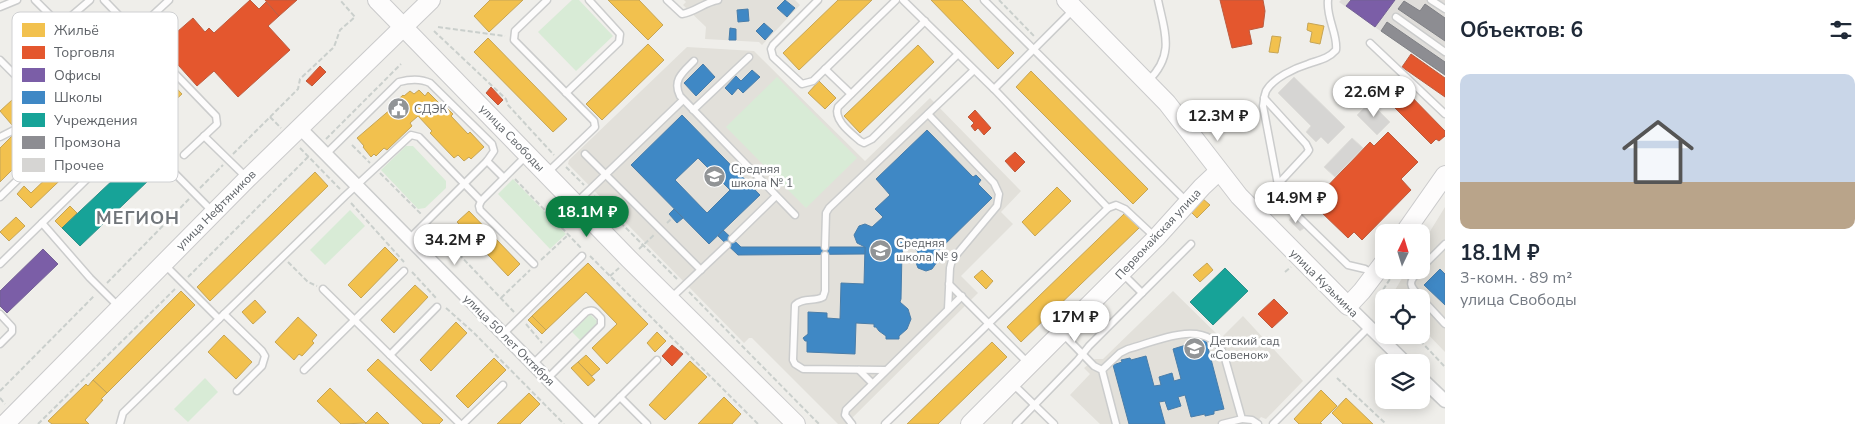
<!DOCTYPE html>
<html lang="ru">
<head>
<meta charset="utf-8">
<style>
  :root { --surface:#fff; --page:#f6f6f7; --text:#1f2937; --muted:#747a83; --line:#e0e1e3; --accent:#0b8043 }
  body { margin:0; font-family:"Nunito Sans",sans-serif; background:var(--page); color:var(--text); height:100vh; display:flex; flex-direction:column; font-size:19px; white-space:nowrap }
  * { box-sizing:border-box; margin:0 }
  p { font-size:16px; color:var(--muted) }
  .icon { flex:none; width:28px; height:28px; fill:none; stroke:currentColor; stroke-width:2; stroke-linecap:round; stroke-linejoin:round }
  .map { position:relative; flex:1; overflow:hidden }
  .side { display:flex; flex-direction:column; background:var(--surface); width:425px }
  .side>* { flex:none }
  .needle { width:32px; rotate:4deg }
  .tools { position:absolute; left:1375px; top:224px; display:grid; gap:10px }
  .tools a { display:grid; place-items:center; width:55px; height:55px; border-radius:10px; background:var(--surface); box-shadow:0 2px 12px #0003; font-size:25px }
  .price { position:absolute; translate:-50% -42px; padding:0 11px; border-radius:18px; background:#fff; color:#222; font-size:16px; line-height:32px; filter:drop-shadow(0 1px 2px #0008) }
  .price::after { content:''; position:absolute; left:50%; top:30px; width:15px; height:11px; margin-left:-8px; background:inherit; clip-path:polygon(0 0,100% 0,50% 100%) }
  .price.active { background:var(--accent); color:#fff }
  ul { padding:0; list-style:none }
  li { display:grid; align-content:center; gap:10px; height:265px; padding:0 15px }
  li+li { border-top:1px solid var(--line) }
  li span { display:grid; place-items:center; height:155px; border-radius:10px; color:#555 }
  li>.icon { margin-inline-start:auto }
  span .icon { width:90px; height:90px; fill:#fffc; stroke-width:1 }
  li b { font-size:21px }
  h2 { display:flex; justify-content:space-between; align-items:center; height:60px; padding:0 15px; font-size:21px }
  main { display:flex; flex:1; min-height:0 }
  .map>svg:first-child { display:block }
</style>
</head>
<body>
<main>
<div class="map">
<svg width="1445" height="424" viewBox="0 0 1445 424">
  <rect width="100%" height="100%" fill="#efeeea"/>
  <path fill="#dfddda" d="M1341,0H1445V76L1339,2Z"/>
  <g fill="#e2e0da">
    <path d="M684,0H795L800,5L762,45L759,42L705,39L706,27L683,5L686,2Z"/>
    <path d="M687,47L754,51L865,161L930,98L1021,191L1001,212L1013,224L961,276L978,293L846,424H838L752,338H749L744,343L568,164L569,160Z"/>
    <path d="M1445,207V352L1421,327V298L1394,297L1392,295L1407,270H1421V246Z"/>
    <path d="M1173,291L1221,338L1243,316L1303,381L1266,419L1261,417L1255,424H1100L1070,395L1090,374L1084,368L1095,359H1103Z"/>
  </g>
  <g fill="#d8ebd6">
    <path d="M572,0H579L613,36L576,71L538,32Z"/>
    <path d="M777,77L857,158L806,208L726,127Z"/>
    <path d="M406,146H413L446,181V188L425,208L418,209L381,170Z"/>
    <path d="M513,179L566,234L550,249L498,194Z"/>
    <path d="M350,210L365,226L325,265L310,250Z"/>
    <path d="M590,314L598,322L580,340L572,332Z"/>
    <path d="M205,378L218,392L188,422L174,409Z"/>
  </g>
  <g fill="#f2c14e" stroke="#c6a556">
    <path d="M490,0H523L489,32L474,16Z"/>
    <path d="M608,0H639L663,25L648,40Z"/>
    <path d="M838,0H872L799,70L783,53Z"/>
    <path d="M931,0H962L1014,53L998,69Z"/>
    <path d="M1308,23L1324,26L1320,44L1310,42L1312,32L1307,30Z"/>
    <path d="M1272,36L1281,37L1278,53L1269,52Z"/>
    <path d="M488,38L567,119L553,132L474,52Z"/>
    <path d="M648,44L664,60L602,120L586,104Z"/>
    <path d="M918,45L934,62L860,133L844,116Z"/>
    <path d="M137,47L182,94L159,115L115,68Z"/>
    <path d="M1031,71L1148,189L1133,204L1016,87Z"/>
    <path d="M819,81L836,98L825,109L808,93Z"/>
    <path d="M419,90L425,96L428,92L439,103L441,102L453,114L451,116L468,134L470,132L484,147L471,159L469,157L464,161L458,155L454,158L430,133L432,131L418,116L410,123L412,126L387,150L384,148L376,156L374,154L371,157L363,147L364,146L357,138L392,108L391,106L403,95L404,96L410,91L414,94Z"/>
    <path d="M12,100L25,113L12,125L0,111Z"/>
    <path d="M14,134L31,151L0,182V148Z"/>
    <path d="M63,156L66,158L68,157L76,165L31,208L17,194L24,186L31,193L53,172L50,169Z"/>
    <path d="M315,172L328,186L210,301L197,287Z"/>
    <path d="M1057,187L1071,201L1035,236L1022,222Z"/>
    <path d="M1202,198L1210,205L1197,218L1190,211Z"/>
    <path d="M554,204L567,218L563,223L549,209Z"/>
    <path d="M70,206L77,213L62,228L55,221Z"/>
    <path d="M469,211L520,264L508,276L457,222Z"/>
    <path d="M1125,213L1139,228L1021,342L1007,327Z"/>
    <path d="M16,217L25,226L9,241L0,232Z"/>
    <path d="M385,247L398,260L361,298L348,285Z"/>
    <path d="M588,263L648,324L607,364L592,348L617,324L586,292L546,330L532,316Z"/>
    <path d="M1207,263L1213,270L1200,282L1193,275Z"/>
    <path d="M982,270L993,281L986,289L974,277Z"/>
    <path d="M415,285L428,297L394,333L381,320Z"/>
    <path d="M181,291L195,305L107,393L93,380Z"/>
    <path d="M255,300L266,312L253,324L242,312Z"/>
    <path d="M532,316L546,330L542,334L528,320Z"/>
    <path d="M298,317L317,335L312,341L314,343L302,356L299,354L294,360L275,342Z"/>
    <path d="M456,322L467,333L431,371L420,360Z"/>
    <path d="M657,332L666,341L655,352L647,343Z"/>
    <path d="M224,335L252,362L236,379L208,352Z"/>
    <path d="M992,342L1007,357L938,424H907Z"/>
    <path d="M586,355L600,369L592,376L578,362Z"/>
    <path d="M494,358L506,370L468,408L456,396Z"/>
    <path d="M378,359L443,420L439,424H423L367,370Z"/>
    <path d="M690,361L707,377L665,420L649,405Z"/>
    <path d="M578,362L595,380L588,386L571,368Z"/>
    <path d="M93,380L107,393L101,399L103,400L85,420L89,424H52L48,421L86,384L88,386Z"/>
    <path d="M330,388L366,423L341,424L317,401Z"/>
    <path d="M1321,390L1337,406L1320,423L1322,424H1299L1294,419Z"/>
    <path d="M529,393L540,404L520,424H497Z"/>
    <path d="M724,397L741,414L732,424H698Z"/>
    <path d="M1346,398L1373,424H1343L1332,413Z"/>
    <path d="M377,412L389,424H365Z"/>
  </g>
  <g fill="#e4572e" stroke="#bc5b3f">
    <path d="M250,0L259,9L266,2L279,16L268,26L290,50L238,97L214,71L197,86L161,46L193,18L205,32L209,28L214,33Z"/>
    <path d="M265,0H297L279,16Z"/>
    <path d="M1220,0H1263L1265,11L1263,27L1249,30L1252,44L1232,48Z"/>
    <path d="M1411,54L1445,78V97L1402,67Z"/>
    <path d="M320,66L326,72L312,86L306,81Z"/>
    <path d="M1401,86L1445,131V136L1439,141L1436,139L1431,144L1387,100Z"/>
    <path d="M491,87L503,100L498,105L486,93Z"/>
    <path d="M975,110L991,128L984,135L978,128L975,131L971,126L974,123L968,117Z"/>
    <path d="M1388,132L1418,162L1401,179L1411,190L1362,240L1354,232L1348,238L1319,210L1325,205L1317,197L1370,142L1374,146Z"/>
    <path d="M1015,152L1025,162L1015,172L1005,161Z"/>
    <path d="M1274,299L1288,313L1272,328L1258,314Z"/>
    <path d="M672,345L683,354L672,366L662,356Z"/>
  </g>
  <g fill="#7b5ea7" stroke="#736094">
    <path d="M1351,0H1395L1375,27L1346,6Z"/>
    <path d="M43,249L58,264L7,313L0,306V291Z"/>
  </g>
  <g fill="#3f88c5" stroke="#497da9" fill-rule="evenodd">
    <path d="M785,0L795,8L787,17L777,8Z"/>
    <path d="M748,9L749,21L738,22L737,10Z"/>
    <path d="M764,23L773,31L765,40L756,31Z"/>
    <path d="M730,28L736,29V40H729Z"/>
    <path d="M703,64L715,77L696,96L684,83Z"/>
    <path d="M752,70L760,77L743,93L738,88L732,95L725,88L736,76L741,81Z"/>
    <path d="M682,115L760,195L709,244L631,165ZM698,158L730,190L707,213L675,180Z"/>
    <path d="M927,130L973,177L976,175L981,180L978,184L992,198L935,254L937,262L932,269L926,271L918,268L915,260L918,252L910,244L902,252L901,299L900,302L908,309L911,319L907,329L899,336V339H886V336L879,331L876,327H874V324L856,323L855,354L807,352V341H805L803,338L808,334V312L827,313V318L840,319L841,283L864,284L865,247L857,243L854,235L859,226L865,224L872,227L883,217L875,209L890,195L876,179Z"/>
    <path d="M674,209L683,218L677,223L669,214Z"/>
    <path d="M723,230L741,247H865V254L738,255L718,236Z"/>
    <path d="M1440,269L1445,274V305L1424,285Z"/>
    <path d="M1206,340L1224,409L1214,411V414L1205,416V414L1191,417L1185,395L1178,397L1181,406L1168,410L1165,401L1159,402L1165,424H1129L1113,365L1122,362L1121,360L1130,358L1131,360L1146,356L1154,386L1161,385L1159,377L1172,373L1174,381L1181,379L1173,349L1186,345V343Z"/>
  </g>
  <g fill="#17a398" stroke="#2d908a">
    <path d="M133,161L150,179L80,246L62,228Z"/>
    <path d="M1225,268L1248,291L1213,325L1190,302Z"/>
  </g>
  <g fill="#8d8d92" stroke="#7f8085">
    <path d="M1404,1L1420,11L1425,4L1445,18V41L1398,9Z"/>
    <path d="M1387,22L1445,62V75L1381,31Z"/>
  </g>
  <g fill="#d6d5d3" stroke="#deddd9">
    <path d="M1294,77L1345,127L1328,144L1321,137L1316,142L1306,132L1311,126L1278,93Z"/>
    <path d="M1370,102L1390,122L1377,135L1357,115Z"/>
    <path d="M1352,138L1363,148L1335,177L1324,167Z"/>
    <path d="M1292,216L1304,228L1300,231L1289,220Z"/>
  </g>
  <g fill="none" stroke-linecap="round" stroke-linejoin="round">
    <defs>
      <g id="lane">
        <path d="M35,0L58,23L62,24L90,0"/>
        <path d="M104,0L216,116L217,124L184,155"/>
        <path d="M547,0L515,31L514,40L594,121L595,127L548,172"/>
        <path d="M667,0L682,14C695,12 705,2 718,0"/>
        <path d="M818,0L773,45L771,49L773,57L802,84L813,81L896,0"/>
        <path d="M903,0L994,89L1108,208"/>
        <path d="M984,0L1187,202"/>
        <path d="M1431,0L1445,9"/>
        <path d="M0,7L17,0"/>
        <path d="M1396,17L1445,52"/>
        <path d="M925,21L838,107C833,120 851,133 860,141L864,143L872,139L958,54"/>
        <path d="M1370,43L1445,114"/>
        <path d="M0,60L36,96"/>
        <path d="M694,61C683,72 672,80 680,96L795,215"/>
        <path d="M825,69L851,94"/>
        <path d="M1148,81C1175,55 1165,33 1158,0"/>
        <path d="M994,89L1074,9"/>
        <path d="M566,93L619,42L620,34L589,0"/>
        <path d="M693,110L749,57"/>
        <path d="M928,114L994,183L999,194L997,206L952,260L950,268L948,309"/>
        <path d="M135,133L213,212"/>
        <path d="M204,136L247,178"/>
        <path d="M0,137L16,129L20,131L40,149L41,157L0,197"/>
        <path d="M326,154L399,82C410,79 420,78 430,83L492,144L494,151L487,161L409,239"/>
        <path d="M585,154L701,270"/>
        <path d="M526,156L481,201L479,206L480,210L534,264"/>
        <path d="M487,161L504,178"/>
        <path d="M93,174L49,129L47,123L49,112L169,0"/>
        <path d="M1278,185L1263,106C1264,101 1264,96 1266,91C1273,78 1295,68 1308,64C1319,60 1328,59 1336,50C1338,34 1326,18 1328,0"/>
        <path d="M1272,191L1348,265L1365,269L1374,274"/>
        <path d="M576,203L683,100"/>
        <path d="M1254,210L1307,153L1309,150L1306,144L1264,98"/>
        <path d="M42,223L144,123L146,116L136,103"/>
        <path d="M732,239L776,196"/>
        <path d="M825,247L826,213L829,208L974,70"/>
        <path d="M825,255V291L823,297C814,302 803,297 795,305L793,360L795,364L803,369L885,370"/>
        <path d="M0,264L42,223L90,278L118,306"/>
        <path d="M164,264L219,319L345,196L411,135L419,137L481,201"/>
        <path d="M1421,268L1445,244"/>
        <path d="M1420,270C1407,283 1409,285 1421,298"/>
        <path d="M1123,274L1142,293"/>
        <path d="M949,284L1028,363"/>
        <path d="M323,289L460,424"/>
        <path d="M1421,298L1445,324"/>
        <path d="M670,299L727,245"/>
        <path d="M0,314L12,327V332L0,344"/>
        <path d="M224,314L262,351L265,356L262,366L237,391"/>
        <path d="M503,334L582,256"/>
        <path d="M1063,334L1094,366L1102,370L1116,424"/>
        <path d="M390,355L437,307"/>
        <path d="M533,364L586,312C594,308 596,313 601,318V325L547,379"/>
        <path d="M304,370L404,271"/>
        <path d="M859,370L872,383"/>
        <path d="M1102,370L1120,353L1128,349C1158,341 1207,316 1224,355L1242,419L1252,420L1258,424"/>
        <path d="M1013,384L1054,424"/>
        <path d="M620,397L647,424"/>
        <path d="M120,424L123,413L219,319"/>
        <path d="M463,424L503,385"/>
        <path d="M593,424L657,360"/>
        <path d="M852,424L845,415L846,410L962,296"/>
        <path d="M885,424L1108,208L1116,205L1125,209L1156,238"/>
        <path d="M1016,424L1077,361L1089,346L1191,244"/>
        <path d="M1222,424L1242,419"/>
        <path d="M1273,424L1369,327"/>
      </g>
      <g id="street">
        <path d="M299,127L592,424"/>
        <path d="M1348,306L1405,362"/>
        <path d="M1421,378L1445,401"/>
      </g>
      <g id="secondary">
        <path d="M377,0L629,259L796,424"/>
        <path d="M1066,0L1167,103L1239,196L1348,306L1362,291L1384,262"/>
        <path d="M1405,232L1445,175"/>
        <path d="M5,424L247,179L431,0"/>
        <path d="M970,424L1156,238L1202,187L1219,171"/>
      </g>
    </defs>
    <use href="#lane" stroke="#cbcccc" stroke-width="9"/>
    <use href="#street" stroke="#cbcccc" stroke-width="15"/>
    <use href="#secondary" stroke="#cacacb" stroke-width="20"/>
    <g stroke="#cacfcc" stroke-width="2" stroke-dasharray="5 2.5" stroke-linecap="butt">
      <path d="M999,0L1034,36"/>
      <path d="M438,27L505,36"/>
      <path d="M434,31L506,99L508,105L554,155"/>
      <path d="M270,117L281,128"/>
      <path d="M326,139L401,64"/>
      <path d="M352,145L370,163"/>
      <path d="M300,148L340,189"/>
      <path d="M233,154L298,89L300,79L334,47L340,30L355,17L340,0"/>
      <path d="M566,167L584,185"/>
      <path d="M380,173L421,214"/>
      <path d="M515,179L581,248"/>
      <path d="M200,188L223,165"/>
      <path d="M594,196L677,279"/>
      <path d="M351,203L404,262"/>
      <path d="M667,223L672,218"/>
      <path d="M433,227L514,312"/>
      <path d="M639,249L654,235"/>
      <path d="M590,256L758,424"/>
      <path d="M541,260L568,235"/>
      <path d="M288,262L308,282L317,286"/>
      <path d="M412,272L436,298"/>
      <path d="M1285,272L1291,267"/>
      <path d="M610,276L619,268"/>
      <path d="M188,277L310,155"/>
      <path d="M107,283L189,199"/>
      <path d="M689,292L819,424"/>
      <path d="M1377,294L1384,301"/>
      <path d="M1379,296L1390,279"/>
      <path d="M501,298L530,270"/>
      <path d="M446,308L473,332L564,424"/>
      <path d="M1376,318L1384,311"/>
      <path d="M526,324L542,343"/>
      <path d="M1415,335L1445,367"/>
      <path d="M1337,378L1386,424"/>
      <path d="M0,391L95,295"/>
      <path d="M0,398L5,404"/>
      <path d="M38,424L175,289"/>
    </g>
    <use href="#lane" stroke="#fdfcfc" stroke-width="6"/>
    <use href="#street" stroke="#fdfcfc" stroke-width="12"/>
    <use href="#secondary" stroke="#fdfcfc" stroke-width="18"/>
  </g>
  <defs>
    <symbol id="civic-disc" viewBox="-11 -11 22 22"><circle r="9.5" fill="#919496" stroke="#fff"/><path d="M-.6-6.5H3V-4.5H.6V-3L4-1V1h2V6H-6V1h2V-1L-.6-3ZM-1.2 2.5V6h2.4V2.5Z" fill="#fff"/></symbol>
    <symbol id="school-disc" viewBox="-11 -11 22 22"><circle r="9.5" fill="#919496" stroke="#fff"/><path d="M0-5L7-2L0 1L-7-2ZM-4 1L0 2.5L4 1V4Q0 6-4 4Z" fill="#fff"/></symbol>
  </defs>
  <g fill-rule="evenodd">
    <use href="#civic-disc" x="386" y="96" width="25" height="25"/>
    <use href="#school-disc" x="702" y="164" width="25" height="25"/>
    <use href="#school-disc" x="868" y="238" width="25" height="25"/>
    <use href="#school-disc" x="1182" y="336" width="25" height="25"/>
  </g>
  <g text-anchor="middle" dominant-baseline="central" stroke-width="5" stroke-linejoin="round" paint-order="stroke">
    <g font-size="12" fill="#5f6368" stroke="#fff" text-anchor="start">
      <text x="414" y="109">СДЭК</text>
      <text x="731" y="169">Средняя<tspan x="731" dy="14">школа № 1</tspan></text>
      <text x="896" y="243">Средняя<tspan x="896" dy="14">школа № 9</tspan></text>
      <text x="1210" y="341">Детский сад<tspan x="1210" dy="14">«Совенок»</tspan></text>
    </g>
    <g font-size="12" fill="#5f6368" stroke="#fff">
      <text transform="translate(512 138) rotate(46)">улица Свободы</text>
      <text transform="translate(216 210) rotate(-45)">улица Нефтяников</text>
      <text transform="translate(1158 234) rotate(-47)">Первомайская улица</text>
      <text transform="translate(1324 283) rotate(45)">улица Кузьмина</text>
      <text transform="translate(509 340) rotate(45)">улица 50 лет Октября</text>
    </g>
    <g font-size="18" font-weight="bold" letter-spacing="1" fill="#70757a" stroke="#fff">
      <text x="138" y="218">МЕГИОН</text>
    </g>
  </g>
  <rect x="12" y="12" width="166" height="170" rx="8" fill="#fff" stroke="#cfd0d2" stroke-width="1"/>
  <rect x="22" y="23" width="23" height="14" fill="#f2c14e"/>
  <rect x="22" y="46" width="23" height="13" fill="#e4572e"/>
  <rect x="22" y="68" width="23" height="14" fill="#7b5ea7"/>
  <rect x="22" y="91" width="23" height="13" fill="#3f88c5"/>
  <rect x="22" y="113" width="23" height="14" fill="#17a398"/>
  <rect x="22" y="136" width="23" height="13" fill="#8d8d92"/>
  <rect x="22" y="158" width="23" height="14" fill="#d6d5d3"/>
  <g font-size="14" fill="#5f6368">
    <text x="54" y="35">Жильё</text>
    <text x="54" y="57">Торговля</text>
    <text x="54" y="80">Офисы</text>
    <text x="54" y="102">Школы</text>
    <text x="54" y="125">Учреждения</text>
    <text x="54" y="147">Промзона</text>
    <text x="54" y="170">Прочее</text>
  </g>
</svg>
<div class="tools">
<a><svg class="needle" viewBox="-14 -14 28 28"><path d="M0-13l5 13h-10z" fill="#e53935"/><path d="M0 13l5-13h-10z" fill="#747a83"/></svg></a>
<a><svg class="icon" aria-label="locate" viewBox="0 0 24 24"><circle cx="12" cy="12" r="6"/><path d="M12 2v4M12 18v4M2 12h4M18 12h4"/></svg></a>
<a><svg class="icon" aria-label="layers" viewBox="0 0 24 24"><path d="M12 4l9 5-9 5-9-5zM3 14l9 5 9-5"/></svg></a>
</div>
<b class="price" style="left:1374px;top:118px">22.6M ₽</b>
<b class="price" style="left:1218px;top:142px">12.3M ₽</b>
<b class="price" style="left:1296px;top:224px">14.9M ₽</b>
<b class="price active" style="left:587px;top:238px">18.1M ₽</b>
<b class="price" style="left:455px;top:266px">34.2M ₽</b>
<b class="price" style="left:1075px;top:343px">17M ₽</b>
</div>
<section class="side">
<h2>Объектов: 6<svg class="icon" aria-label="filters" viewBox="0 0 24 24"><path d="M4 7h16M4 17h16"/><circle cx="9" cy="7" r="2"/><circle cx="15" cy="17" r="2"/></svg></h2>
<ul>
<li><span style="background:linear-gradient(#c9d6e8 70%,#b9a48a 0)"><svg class="icon" aria-label="home" viewBox="0 0 24 24"><path d="M3 11l9-7 9 7M6 9v11h12V9"/></svg></span><div><b>18.1M ₽</b><p>3-комн. · 89 m²</p><p>улица Свободы</p></div></li>
</ul>
</section>
</main>
</body>
</html>
